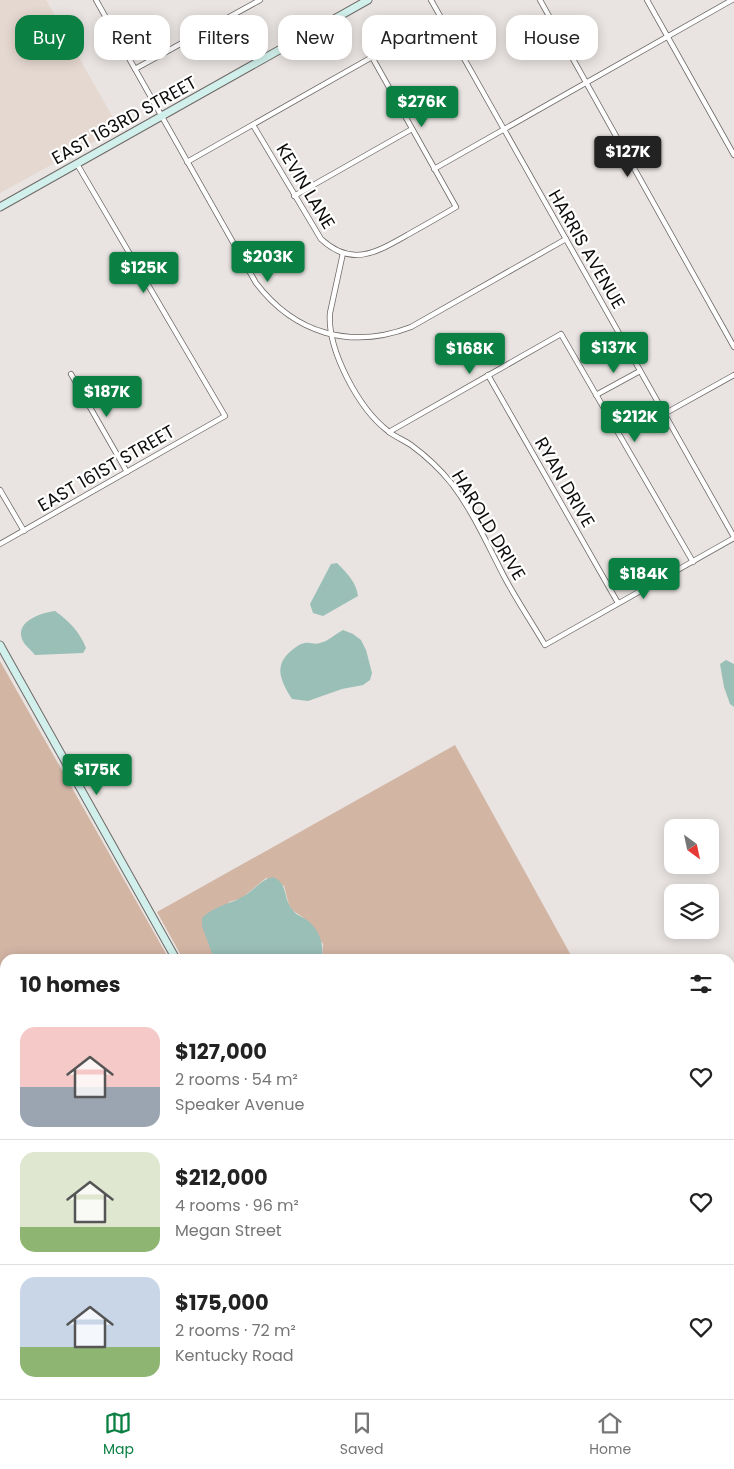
<!DOCTYPE html>
<html lang="en">
<head>
<meta charset="utf-8">
<style>
  :root { --surface:#fff; --page:#f2f2f2; --text:#222; --muted:#767676; --line:#e0e0e0; --accent:#0b8043 }
  body { margin:0; font-family:Poppins,sans-serif; background:var(--page); color:var(--text); height:100vh; display:flex; flex-direction:column; font-size:19px; white-space:nowrap }
  * { box-sizing:border-box; margin:0 }
  p { font-size:16px; color:var(--muted) }
  .icon { flex:none; width:28px; height:28px; fill:none; stroke:currentColor; stroke-width:2; stroke-linecap:round; stroke-linejoin:round }
  .map { position:relative; flex:1; overflow:hidden }
  .panel { position:absolute; left:0px; top:954px; width:735px; height:446px; display:flex; flex-direction:column; background:var(--surface); border-radius:15px 15px 0 0; box-shadow:0 2px 12px #0003 }
  .panel>* { flex:none }
  .guide { position:absolute; left:15px; top:15px; width:705px; height:45px; display:flex; gap:10px }
  .needle { width:32px; rotate:147deg }
  .tools { position:absolute; left:664px; top:819px; display:grid; gap:10px }
  .tools a { display:grid; place-items:center; width:55px; height:55px; border-radius:10px; background:var(--surface); box-shadow:0 2px 12px #0003; font-size:25px }
  .price { position:absolute; translate:-50% -42px; padding:0 11px; border-radius:5px; background:var(--accent); color:#fff; font-size:16px; line-height:32px; filter:drop-shadow(0 1px 2px #0008) }
  .price::after { content:''; position:absolute; left:50%; top:30px; width:15px; height:11px; margin-left:-8px; background:inherit; clip-path:polygon(0 0,100% 0,50% 100%) }
  .price.active { background:#222; color:#fff }
  ul { padding:0; list-style:none }
  li { display:flex; align-items:center; gap:15px; height:125px; padding:0 20px }
  li+li { border-top:1px solid var(--line) }
  li span { display:grid; place-items:center; flex:none; width:140px; height:100px; border-radius:15px; color:#555 }
  li>.icon { margin-inline-start:auto }
  span .icon { width:60px; height:60px; fill:#fffc; stroke-width:1 }
  li b { font-size:21px }
  h2 { display:flex; justify-content:space-between; align-items:center; height:60px; padding:0 20px; font-size:21px }
  .chip { padding:0 18px; border-radius:15px; background:var(--surface); box-shadow:0 2px 12px #0003; font-size:18px; line-height:45px }
  .chip.active { background:var(--accent); color:#fff }
  .tab-bar { display:flex; justify-content:space-around; align-items:center; height:70px; border-top:1px solid var(--line); background:var(--surface); font-size:14px; color:var(--muted) }
  .tab-bar a { display:grid; justify-items:center; gap:2px }
  .tab-bar .active { color:var(--accent) }
  .map>svg:first-child { display:block }
</style>
</head>
<body>
<div class="map">
<svg width="734" height="1399" viewBox="0 0 734 1399">
  <rect width="100%" height="100%" fill="#e9e4e1"/>
  <path fill="#e5d8d0" d="M0,0H46L119,128L0,193Z"/>
  <g fill="#d3b5a4">
    <path d="M0,661L169,959H5V1184L0,1187Z"/>
    <path d="M455,745L573,959H322L323,944L304,918L292,910L289,905L284,886L266,878L242,898L229,902L211,948L214,959H183L157,912Z"/>
    <path d="M431,1395H508L501,1399H433Z"/>
    <path d="M533,1395H615L616,1399H536Z"/>
  </g>
  <g fill="#99bfb7">
    <path d="M337,563C347,573 356,582 358,596L323,616L313,613L310,604L331,564Z"/>
    <path d="M55,611C69,621 80,632 86,648L83,653L35,655C32,651 27,647 24,643C12,623 39,613 55,611Z"/>
    <path d="M343,630L353,634L361,640L366,650L372,673L370,680L363,685L342,689L308,701L292,699C281,681 273,666 291,651C296,647 299,644 305,643C310,642 315,645 320,643C329,641 335,634 343,630Z"/>
    <path d="M726,660L734,664V707L730,704L724,687L720,664Z"/>
    <path d="M273,877C288,883 283,898 292,909C295,914 300,916 304,918C319,928 324,942 322,959H214L202,926V918C213,906 231,904 244,896C254,890 262,879 273,877Z"/>
  </g>
  <g fill="none" stroke-linecap="round" stroke-linejoin="round">
    <defs>
      <g id="street">
        <path d="M96,0L256,283C295,334 351,350 411,327L566,239"/>
        <path d="M431,0L734,537"/>
        <path d="M540,0L734,347"/>
        <path d="M647,0L734,155"/>
        <path d="M135,69L260,0"/>
        <path d="M253,125L321,239C352,268 377,252 409,234C425,225 441,216 456,207L372,57"/>
        <path d="M187,162L441,18"/>
        <path d="M434,169L732,0"/>
        <path d="M294,196L412,129"/>
        <path d="M343,253L330,313C327,350 359,409 388,431C395,437 404,440 411,445C426,456 440,469 452,484C474,513 489,548 506,580C518,602 532,623 545,645L734,538"/>
        <path d="M71,374L127,472"/>
        <path d="M488,375L618,603"/>
        <path d="M596,395L640,371"/>
        <path d="M664,414L734,375"/>
        <path d="M389,432L561,334L693,562"/>
        <path d="M0,490L24,531"/>
        <path d="M0,544L225,416L77,164"/>
      </g>
      <g id="secondary">
        <path d="M0,207L368,0"/>
        <path d="M0,645L176,959"/>
        <path d="M730,1366L734,1363"/>
        <path d="M419,1395L422,1399"/>
        <path d="M673,1399L680,1395"/>
      </g>
    </defs>
    <use href="#street" stroke="#6d6866" stroke-width="6"/>
    <use href="#secondary" stroke="#6d6866" stroke-width="9"/>
    <use href="#street" stroke="#fff" stroke-width="4.5"/>
    <use href="#secondary" stroke="#d1f0eb" stroke-width="7"/>
  </g>
  <g text-anchor="middle" dominant-baseline="central" stroke-width="4.5" stroke-linejoin="round" paint-order="stroke">
    <g font-size="18" fill="#0f0d0c" stroke="#fff">
      <text transform="translate(124 120) rotate(-29)">EAST 163RD STREET</text>
      <text transform="translate(306 186) rotate(59)">KEVIN LANE</text>
      <text transform="translate(587 249) rotate(60)">HARRIS AVENUE</text>
      <text transform="translate(106 468) rotate(-30)">EAST 161ST STREET</text>
      <text transform="translate(565 482) rotate(60)">RYAN DRIVE</text>
      <text transform="translate(489 525) rotate(59)">HAROLD DRIVE</text>
    </g>
  </g>
</svg>
<div class="tools">
<a><svg class="needle" viewBox="-14 -14 28 28"><path d="M0-13l5 13h-10z" fill="#e53935"/><path d="M0 13l5-13h-10z" fill="#767676"/></svg></a>
<a><svg class="icon" aria-label="layers" viewBox="0 0 24 24"><path d="M12 4l9 5-9 5-9-5zM3 14l9 5 9-5"/></svg></a>
</div>
<b class="price" style="left:422px;top:128px">$276K</b>
<b class="price active" style="left:628px;top:178px">$127K</b>
<b class="price" style="left:268px;top:283px">$203K</b>
<b class="price" style="left:144px;top:294px">$125K</b>
<b class="price" style="left:614px;top:374px">$137K</b>
<b class="price" style="left:470px;top:375px">$168K</b>
<b class="price" style="left:107px;top:418px">$187K</b>
<b class="price" style="left:635px;top:443px">$212K</b>
<b class="price" style="left:644px;top:600px">$184K</b>
<b class="price" style="left:97px;top:796px">$175K</b>
<div class="guide">
<a class="chip active">Buy</a>
<a class="chip">Rent</a>
<a class="chip">Filters</a>
<a class="chip">New</a>
<a class="chip">Apartment</a>
<a class="chip">House</a>
</div>
<section class="panel">
<h2>10 homes<svg class="icon" aria-label="filters" viewBox="0 0 24 24"><path d="M4 7h16M4 17h16"/><circle cx="9" cy="7" r="2"/><circle cx="15" cy="17" r="2"/></svg></h2>
<ul>
<li><span style="background:linear-gradient(#f6c9c9 60%,#9aa5b1 0)"><svg class="icon" aria-label="home" viewBox="0 0 24 24"><path d="M3 11l9-7 9 7M6 9v11h12V9"/></svg></span><div><b>$127,000</b><p>2 rooms · 54 m²</p><p>Speaker Avenue</p></div><svg class="icon" aria-label="heart" viewBox="0 0 24 24"><path d="M12 20l-8-8c-3-5 5-10 8-4 3-6 11-1 8 4z"/></svg></li>
<li><span style="background:linear-gradient(#dfe7d0 75%,#8fb573 0)"><svg class="icon" aria-label="home" viewBox="0 0 24 24"><path d="M3 11l9-7 9 7M6 9v11h12V9"/></svg></span><div><b>$212,000</b><p>4 rooms · 96 m²</p><p>Megan Street</p></div><svg class="icon" aria-label="heart" viewBox="0 0 24 24"><path d="M12 20l-8-8c-3-5 5-10 8-4 3-6 11-1 8 4z"/></svg></li>
<li><span style="background:linear-gradient(#c9d6e8 70%,#8fb573 0)"><svg class="icon" aria-label="home" viewBox="0 0 24 24"><path d="M3 11l9-7 9 7M6 9v11h12V9"/></svg></span><div><b>$175,000</b><p>2 rooms · 72 m²</p><p>Kentucky Road</p></div><svg class="icon" aria-label="heart" viewBox="0 0 24 24"><path d="M12 20l-8-8c-3-5 5-10 8-4 3-6 11-1 8 4z"/></svg></li>
</ul>
</section>
</div>
<nav class="tab-bar">
<a class="active"><svg class="icon" aria-label="map" viewBox="0 0 24 24"><path d="M3 6l6-2 6 2 6-2v14l-6 2-6-2-6 2zM9 4v14M15 6v14"/></svg>Map</a>
<a><svg class="icon" aria-label="saved" viewBox="0 0 24 24"><path d="M7 4h10v16l-5-4-5 4z"/></svg>Saved</a>
<a><svg class="icon" aria-label="home" viewBox="0 0 24 24"><path d="M3 11l9-7 9 7M6 9v11h12V9"/></svg>Home</a>
</nav>
</body>
</html>
